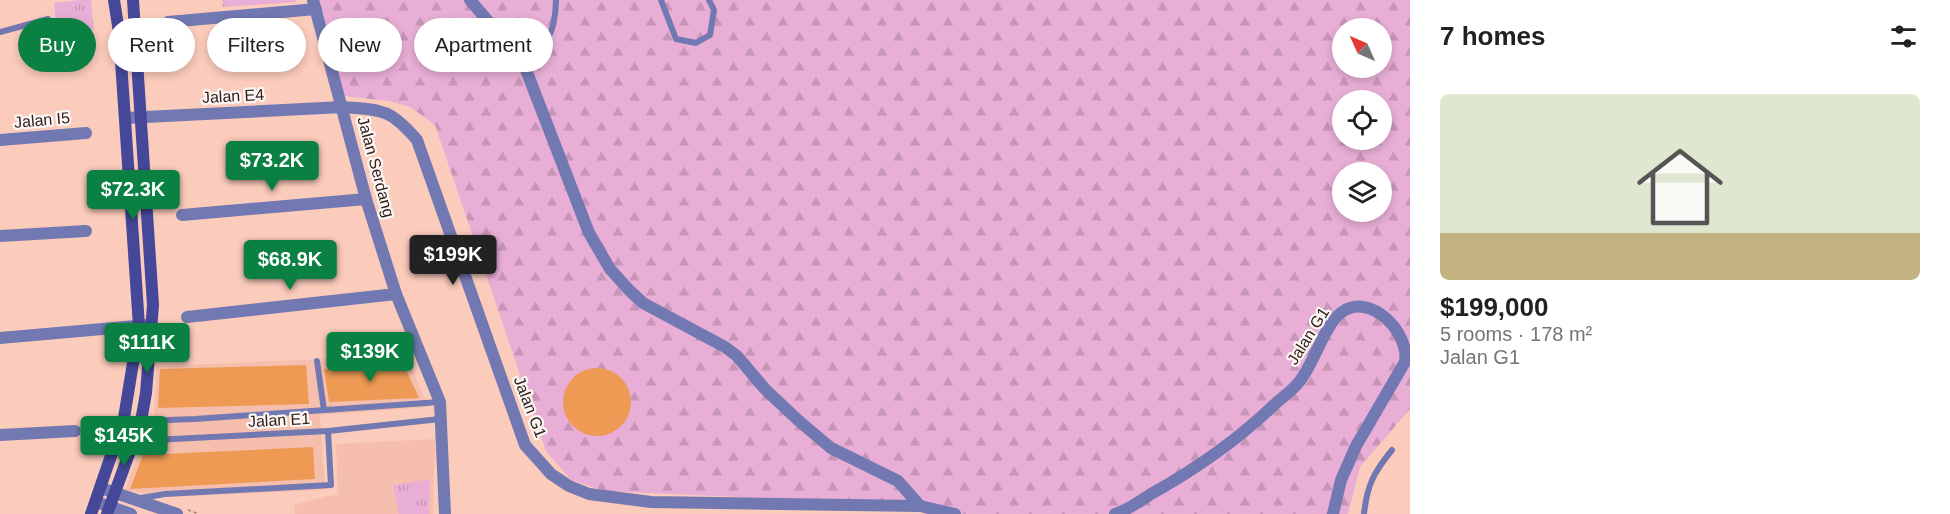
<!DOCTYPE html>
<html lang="en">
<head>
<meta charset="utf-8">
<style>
  :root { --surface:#fff; --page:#f6f6f6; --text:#202124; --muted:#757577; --accent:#0b8043 }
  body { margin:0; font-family:Arial,sans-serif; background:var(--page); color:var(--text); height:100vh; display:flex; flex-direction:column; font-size:22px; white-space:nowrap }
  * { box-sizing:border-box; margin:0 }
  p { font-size:20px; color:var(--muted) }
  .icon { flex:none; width:33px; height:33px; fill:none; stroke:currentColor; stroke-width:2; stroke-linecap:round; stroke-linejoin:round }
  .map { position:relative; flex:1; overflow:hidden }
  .side { display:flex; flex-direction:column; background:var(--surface); width:540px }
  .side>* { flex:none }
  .top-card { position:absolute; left:18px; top:18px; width:570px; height:54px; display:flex; gap:12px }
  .needle { width:39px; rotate:315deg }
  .controls { position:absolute; left:1332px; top:18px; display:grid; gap:12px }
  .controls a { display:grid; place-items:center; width:60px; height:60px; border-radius:50%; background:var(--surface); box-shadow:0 3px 9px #0003; font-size:30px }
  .price { position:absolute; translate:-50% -51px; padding:0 14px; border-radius:6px; background:var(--accent); color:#fff; font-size:20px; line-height:39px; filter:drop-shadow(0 2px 3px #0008) }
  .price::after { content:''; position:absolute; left:50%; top:36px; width:18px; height:14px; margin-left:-9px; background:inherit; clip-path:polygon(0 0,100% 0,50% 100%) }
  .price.current { background:#222; color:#fff }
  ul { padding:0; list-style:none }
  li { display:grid; align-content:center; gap:12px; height:318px; padding:0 30px }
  li span { display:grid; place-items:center; height:186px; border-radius:9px; color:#555 }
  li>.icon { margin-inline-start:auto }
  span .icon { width:108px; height:108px; fill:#fffc; stroke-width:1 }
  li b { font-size:26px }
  h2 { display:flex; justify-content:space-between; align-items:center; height:72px; padding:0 30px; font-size:26px }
  .chip { padding:0 21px; border-radius:27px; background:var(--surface); box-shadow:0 3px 9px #0003; font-size:21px; line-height:54px }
  .chip.current { background:var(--accent); color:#fff }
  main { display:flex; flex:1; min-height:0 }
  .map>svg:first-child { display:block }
</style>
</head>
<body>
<main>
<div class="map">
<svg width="1410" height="514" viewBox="0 0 1410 514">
  <defs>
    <pattern id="forest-firs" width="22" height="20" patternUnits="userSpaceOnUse" patternTransform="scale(1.5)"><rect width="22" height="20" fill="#e8aed6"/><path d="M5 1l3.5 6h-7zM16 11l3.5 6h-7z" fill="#c795b7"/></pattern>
    <pattern id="park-tufts" width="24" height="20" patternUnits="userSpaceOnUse" patternTransform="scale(1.5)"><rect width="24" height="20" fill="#e8aed6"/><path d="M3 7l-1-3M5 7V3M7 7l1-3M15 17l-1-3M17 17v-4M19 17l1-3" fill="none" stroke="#c795b7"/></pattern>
  </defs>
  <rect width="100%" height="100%" fill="#fbcbbc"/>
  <g fill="#f6bfad">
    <path d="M405,352L428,407L320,415L325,490L168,497L125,490L154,413L157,366L325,359Z"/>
    <path d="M435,439L433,514H295L294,505L327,496L338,495L336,444Z"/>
  </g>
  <path fill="url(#forest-firs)" fill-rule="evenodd" d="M313,0H1410V409L1360,467L1348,514H935L894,504L605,491L571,480L546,451L435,125L410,107L389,101L344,96ZM1342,28H1382V68H1342ZM1342,100H1382V140H1342ZM1342,172H1382V212H1342Z"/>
  <g fill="url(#park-tufts)">
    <path d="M79,0H91L94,30L57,34L54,3Z"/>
    <path d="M222,0H295L296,2L223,7Z"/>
    <path d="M430,479L429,514H399L393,485Z"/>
  </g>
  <g fill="#ee9a55">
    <path d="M402,361L419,398L329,402L324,369Z"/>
    <path d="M306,365L309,404L158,408L160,369Z"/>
    <circle cx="597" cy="402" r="34"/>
    <path d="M313,447L315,479L130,489L143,455Z"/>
  </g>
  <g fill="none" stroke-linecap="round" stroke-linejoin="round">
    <path stroke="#a58277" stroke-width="1.5" stroke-dasharray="3 3" stroke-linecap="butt" d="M188,510L199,514"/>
    <g stroke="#7278b1" stroke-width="6">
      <path d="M661,0L676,39L696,43L710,35L714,10L709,0"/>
      <path d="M0,32L48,19"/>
      <path d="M523,62C549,40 555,35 556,0"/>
      <path d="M317,361L324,410"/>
      <path d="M124,418L141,421L195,419L440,402"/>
      <path d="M119,435L135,441L328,431L440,419"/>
      <path d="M141,498L165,494L331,485L328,431"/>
      <path d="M1364,514C1367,485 1374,472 1392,450"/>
    </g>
    <g stroke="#7278b1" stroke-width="12">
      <path d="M313,0L366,199L396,294L440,402L445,514"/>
      <path d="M470,0L523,62L589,233L610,269L629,290L643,303L725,347L737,356L765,389L799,421L831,448L898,481L920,506"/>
      <path d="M168,22L316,9"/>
      <path d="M125,118L343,107C383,110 390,109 417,140L525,445L551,474L569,486L589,494L651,502L920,506L955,514"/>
      <path d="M0,140L86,133"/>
      <path d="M182,215L366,199"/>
      <path d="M0,236L86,231"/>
      <path d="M187,317L396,294"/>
      <path d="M0,338L148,325"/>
      <path d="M0,435L75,431"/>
      <path d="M1115,514C1128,510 1140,501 1151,494C1196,469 1239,439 1276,403C1284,396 1293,390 1299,382C1314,364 1324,325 1342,312C1370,292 1410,332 1405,362L1356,446L1341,480L1333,514"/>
    </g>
    <g stroke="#7278b1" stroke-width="12">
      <path d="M101,488L177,514"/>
      <path d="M96,502L131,514"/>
    </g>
    <g stroke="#454899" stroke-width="12">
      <path d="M91,514L124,418L139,326L119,32L114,0"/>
      <path d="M107,514L141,421L146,393L153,305L133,0"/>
    </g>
  </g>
  <g text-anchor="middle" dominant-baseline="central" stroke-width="4.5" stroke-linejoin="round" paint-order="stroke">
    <g font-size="16" fill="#33211c" stroke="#fcf7f5">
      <text transform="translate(233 96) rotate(-3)">Jalan E4</text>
      <text transform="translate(42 120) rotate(-5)">Jalan I5</text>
      <text transform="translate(376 167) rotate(75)">Jalan Serdang</text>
      <text transform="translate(1308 336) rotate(-58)">Jalan G1</text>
      <text transform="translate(530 407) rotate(69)">Jalan G1</text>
      <text transform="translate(279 420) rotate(-3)">Jalan E1</text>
    </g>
  </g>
</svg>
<div class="controls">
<a><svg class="needle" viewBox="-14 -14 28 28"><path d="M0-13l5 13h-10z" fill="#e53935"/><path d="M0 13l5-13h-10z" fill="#757577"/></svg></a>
<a><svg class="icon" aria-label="locate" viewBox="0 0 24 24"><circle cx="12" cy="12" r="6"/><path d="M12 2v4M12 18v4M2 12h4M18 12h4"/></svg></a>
<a><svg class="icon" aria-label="layers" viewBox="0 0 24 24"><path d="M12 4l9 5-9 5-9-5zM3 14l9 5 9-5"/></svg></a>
</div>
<b class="price" style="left:272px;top:192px">$73.2K</b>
<b class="price" style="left:133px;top:221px">$72.3K</b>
<b class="price current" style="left:453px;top:286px">$199K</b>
<b class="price" style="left:290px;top:291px">$68.9K</b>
<b class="price" style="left:147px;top:374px">$111K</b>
<b class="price" style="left:370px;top:383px">$139K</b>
<b class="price" style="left:124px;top:467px">$145K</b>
<div class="top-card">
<a class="chip current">Buy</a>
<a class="chip">Rent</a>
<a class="chip">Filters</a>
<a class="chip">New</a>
<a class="chip">Apartment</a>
</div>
</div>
<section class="side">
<h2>7 homes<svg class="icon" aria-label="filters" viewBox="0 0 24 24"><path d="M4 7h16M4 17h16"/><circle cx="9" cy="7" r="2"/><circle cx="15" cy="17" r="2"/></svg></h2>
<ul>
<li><span style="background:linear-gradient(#dfe7d0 75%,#c2b280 0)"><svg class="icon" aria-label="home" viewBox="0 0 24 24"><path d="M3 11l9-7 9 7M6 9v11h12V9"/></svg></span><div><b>$199,000</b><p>5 rooms · 178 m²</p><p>Jalan G1</p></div></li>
</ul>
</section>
</main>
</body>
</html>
